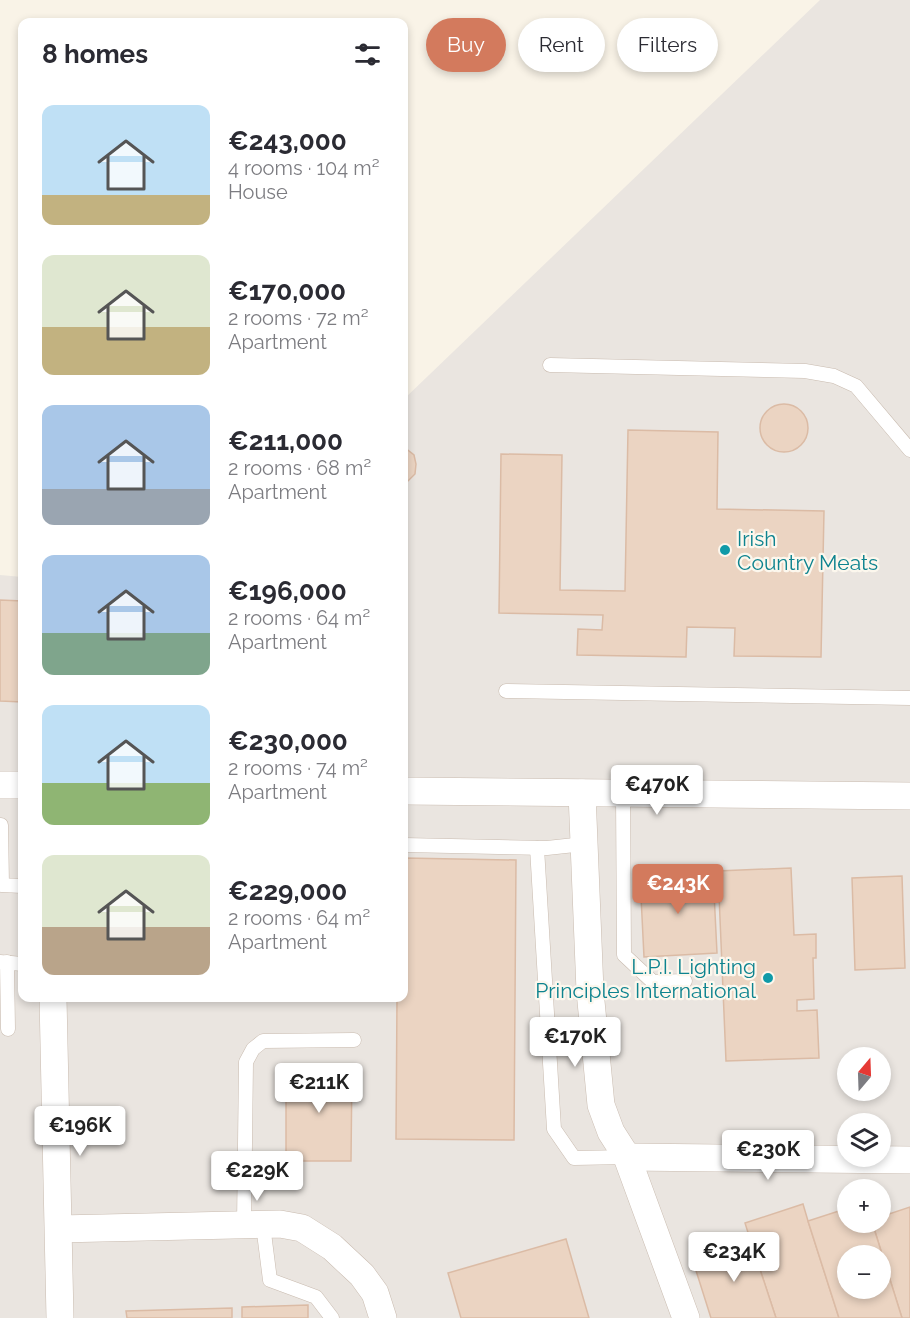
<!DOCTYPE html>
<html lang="en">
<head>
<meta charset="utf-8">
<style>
  :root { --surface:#fff; --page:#f7f7f7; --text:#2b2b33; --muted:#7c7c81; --accent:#d37a5d }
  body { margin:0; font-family:Raleway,sans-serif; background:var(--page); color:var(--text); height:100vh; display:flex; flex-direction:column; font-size:22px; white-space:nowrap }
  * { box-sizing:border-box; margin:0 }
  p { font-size:20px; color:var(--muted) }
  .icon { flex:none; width:33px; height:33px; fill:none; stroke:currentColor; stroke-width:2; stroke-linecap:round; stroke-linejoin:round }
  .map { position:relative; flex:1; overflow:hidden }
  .drawer { position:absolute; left:18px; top:18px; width:390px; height:984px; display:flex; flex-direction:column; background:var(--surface); border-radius:12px; box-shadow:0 3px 9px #0003 }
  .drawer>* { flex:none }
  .banner { position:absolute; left:426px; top:18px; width:393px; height:54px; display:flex; gap:12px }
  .needle { width:39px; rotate:19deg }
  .controls { position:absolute; left:837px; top:1047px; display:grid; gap:12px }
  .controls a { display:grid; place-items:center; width:54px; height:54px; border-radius:50%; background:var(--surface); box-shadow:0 3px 9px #0003; font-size:30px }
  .price { position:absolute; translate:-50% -51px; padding:0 14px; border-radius:6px; background:#fff; color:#222; font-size:20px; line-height:39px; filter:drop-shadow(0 2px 3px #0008) }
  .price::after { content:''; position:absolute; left:50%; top:36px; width:18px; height:14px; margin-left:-9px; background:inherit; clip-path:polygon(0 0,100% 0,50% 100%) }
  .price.current { background:var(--accent); color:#fff }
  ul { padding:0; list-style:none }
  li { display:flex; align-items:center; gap:18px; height:150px; padding:0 24px }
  li span { display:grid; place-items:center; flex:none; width:168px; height:120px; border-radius:12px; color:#555 }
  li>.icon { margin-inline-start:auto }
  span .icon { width:72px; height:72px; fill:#fffc; stroke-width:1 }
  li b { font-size:26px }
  h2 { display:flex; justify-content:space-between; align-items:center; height:72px; padding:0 24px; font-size:26px }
  .tag { padding:0 21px; border-radius:27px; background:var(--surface); box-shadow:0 3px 9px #0003; font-size:21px; line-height:54px }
  .tag.current { background:var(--accent); color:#fff }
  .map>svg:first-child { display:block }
</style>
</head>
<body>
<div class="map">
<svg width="910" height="1318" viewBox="0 0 910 1318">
  <rect width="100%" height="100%" fill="#f9f3e7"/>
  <path fill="#eae5e0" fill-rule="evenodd" d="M820,0H910V1318H0V575L22,577V998H404V399ZM848,1058H880V1090H848ZM848,1124H880V1156H848ZM848,1190H880V1222H848ZM848,1256H880V1288H848Z"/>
  <g fill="#ebd4c2" stroke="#dbbba5" stroke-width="1.5" fill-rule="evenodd">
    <circle cx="784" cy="428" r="24"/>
    <path d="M628,430L718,432L717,509L824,511L821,657L734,656L735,628L687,627L686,657L577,655L578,629L602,630L603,615L499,613L501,454L562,455L560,590L625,591Z"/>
    <path d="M404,447L414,455L416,464L415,474L408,481L404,483Z"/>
    <path d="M0,600L22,601V702L0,701Z"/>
    <path d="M404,858L516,860L514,1140L396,1139L397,998H404Z"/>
    <path d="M791,868L794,935L816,934V958H813L814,999L797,1000V1011L817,1010L819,1058L726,1061L718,871Z"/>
    <path d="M713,872L717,953L644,957L640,876Z"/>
    <path d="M902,876L905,968L855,970L852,878Z"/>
    <path d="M286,1067H352L351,1161H286Z"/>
    <path d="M803,1204L808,1221L839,1318H776L750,1239L745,1223Z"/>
    <path d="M910,1207V1318H902L872,1222H880V1217Z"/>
    <path d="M848,1208V1222H872L902,1318H839L808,1221ZM848,1256H880V1288H848Z"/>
    <path d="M566,1239L589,1318H461L448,1273Z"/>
    <path d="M750,1239L776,1318H711L692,1258Z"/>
    <path d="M308,1305V1318H242V1307Z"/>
    <path d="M232,1308V1318H127L126,1311Z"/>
  </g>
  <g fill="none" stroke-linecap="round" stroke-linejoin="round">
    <defs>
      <g id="service">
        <path d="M550,365L805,371L834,376L856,386L910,450"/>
        <path d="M506,691L910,698"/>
        <path d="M623,794L624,955L653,982L685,981"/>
        <path d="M1,825L2,885L22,886"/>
        <path d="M404,845L547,848L584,844"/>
        <path d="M537,848L554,1129L574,1158L627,1157"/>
        <path d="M0,962L22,964"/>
        <path d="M7,962L8,1029"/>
        <path d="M244,1225L246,1062L253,1049L263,1041L354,1040"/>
        <path d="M263,1225L270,1280L316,1297L332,1318"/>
      </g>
      <g id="minor">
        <path d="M0,785H22"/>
        <path d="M404,791L910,796"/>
        <path d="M582,793L590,991L601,1105L611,1132L627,1157L686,1318"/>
        <path d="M53,998L60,1318"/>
        <path d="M627,1157L910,1160"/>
        <path d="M59,1229L280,1224L302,1228L332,1247L362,1275L375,1293L383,1318"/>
      </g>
    </defs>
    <use href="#service" stroke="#c9bbaf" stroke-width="15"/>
    <use href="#minor" stroke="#c9bbaf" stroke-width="28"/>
    <use href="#service" stroke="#fff" stroke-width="14"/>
    <use href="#minor" stroke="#fff" stroke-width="27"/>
  </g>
  <g fill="#0f9aa8" stroke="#fcf7ed" stroke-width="2">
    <circle cx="725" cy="550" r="6"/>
    <circle cx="768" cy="978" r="6"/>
  </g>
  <g text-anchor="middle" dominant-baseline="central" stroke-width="4.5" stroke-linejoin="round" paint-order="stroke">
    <g font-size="21" fill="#0d838f" stroke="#fcf7ed" text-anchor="start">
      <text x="737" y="538">Irish<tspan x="737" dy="24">Country Meats</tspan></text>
      <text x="756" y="966" text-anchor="end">L.P.I. Lighting<tspan x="756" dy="24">Principles International</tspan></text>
    </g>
  </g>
</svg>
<div class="controls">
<a><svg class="needle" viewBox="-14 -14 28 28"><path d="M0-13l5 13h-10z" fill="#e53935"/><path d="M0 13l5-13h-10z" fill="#7c7c81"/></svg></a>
<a><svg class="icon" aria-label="layers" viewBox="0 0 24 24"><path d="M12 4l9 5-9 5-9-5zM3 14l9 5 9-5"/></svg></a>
<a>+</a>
<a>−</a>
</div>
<b class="price" style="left:657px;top:816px">€470K</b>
<b class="price current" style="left:678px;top:915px">€243K</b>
<b class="price" style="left:575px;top:1068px">€170K</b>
<b class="price" style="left:319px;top:1114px">€211K</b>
<b class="price" style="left:80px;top:1157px">€196K</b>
<b class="price" style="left:768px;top:1181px">€230K</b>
<b class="price" style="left:257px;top:1202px">€229K</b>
<b class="price" style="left:734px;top:1283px">€234K</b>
<div class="banner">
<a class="tag current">Buy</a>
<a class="tag">Rent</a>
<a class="tag">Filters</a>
</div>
<section class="drawer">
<h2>8 homes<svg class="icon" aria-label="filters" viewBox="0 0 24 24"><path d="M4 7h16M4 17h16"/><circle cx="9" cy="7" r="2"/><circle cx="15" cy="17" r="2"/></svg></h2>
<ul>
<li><span style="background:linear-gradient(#bfe0f5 75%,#c2b280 0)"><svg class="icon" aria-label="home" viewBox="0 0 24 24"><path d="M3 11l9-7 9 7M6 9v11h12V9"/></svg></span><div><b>€243,000</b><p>4 rooms · 104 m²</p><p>House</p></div></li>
<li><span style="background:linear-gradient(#dfe7d0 60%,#c2b280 0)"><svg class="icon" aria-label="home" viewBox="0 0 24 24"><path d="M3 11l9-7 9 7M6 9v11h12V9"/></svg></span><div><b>€170,000</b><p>2 rooms · 72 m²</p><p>Apartment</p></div></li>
<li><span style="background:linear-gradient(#a9c7e8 70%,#9aa5b1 0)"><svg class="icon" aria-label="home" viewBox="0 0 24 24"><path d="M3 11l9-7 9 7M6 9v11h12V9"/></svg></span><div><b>€211,000</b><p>2 rooms · 68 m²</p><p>Apartment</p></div></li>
<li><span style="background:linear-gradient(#a9c7e8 65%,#7fa58c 0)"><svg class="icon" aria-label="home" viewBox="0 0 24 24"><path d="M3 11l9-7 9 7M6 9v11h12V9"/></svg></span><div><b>€196,000</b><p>2 rooms · 64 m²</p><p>Apartment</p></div></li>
<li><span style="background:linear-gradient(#bfe0f5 65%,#8fb573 0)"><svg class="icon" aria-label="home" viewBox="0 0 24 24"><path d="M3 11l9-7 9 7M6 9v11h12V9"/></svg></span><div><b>€230,000</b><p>2 rooms · 74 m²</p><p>Apartment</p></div></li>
<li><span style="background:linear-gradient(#dfe7d0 60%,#b9a48a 0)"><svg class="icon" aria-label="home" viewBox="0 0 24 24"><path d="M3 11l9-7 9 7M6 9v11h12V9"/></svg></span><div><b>€229,000</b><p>2 rooms · 64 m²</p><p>Apartment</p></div></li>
</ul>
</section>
</div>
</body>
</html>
